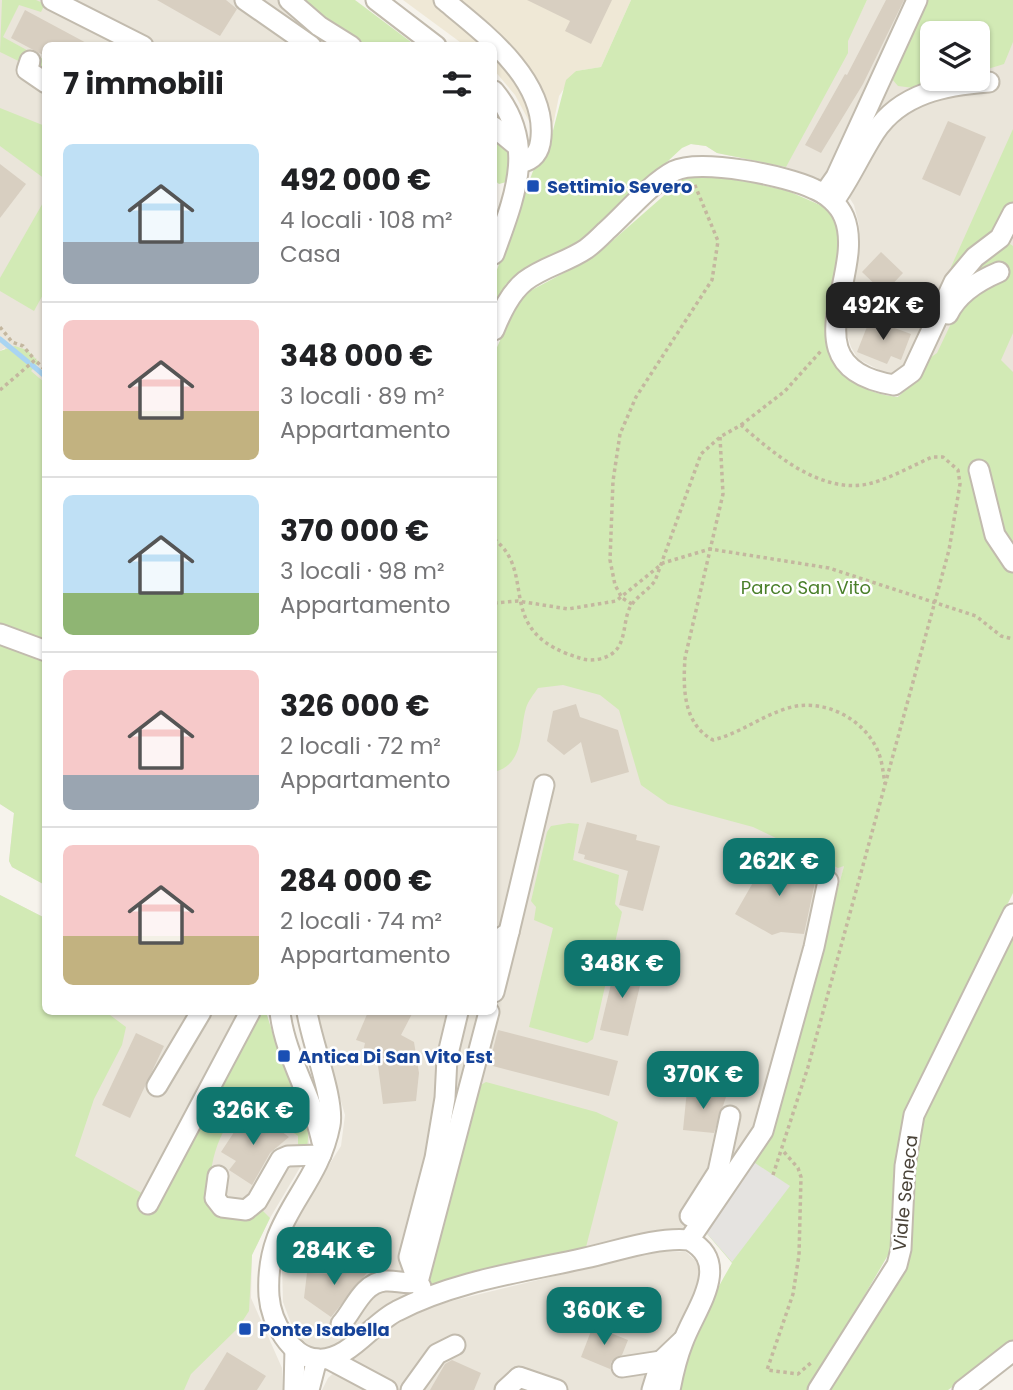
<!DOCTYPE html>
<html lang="it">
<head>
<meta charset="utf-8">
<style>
  :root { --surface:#fff; --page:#f6f6f6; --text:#202124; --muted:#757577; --line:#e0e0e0; --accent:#0f766e }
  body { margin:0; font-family:Poppins,sans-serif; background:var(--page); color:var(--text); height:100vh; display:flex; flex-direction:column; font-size:26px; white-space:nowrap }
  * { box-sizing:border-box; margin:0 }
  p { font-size:23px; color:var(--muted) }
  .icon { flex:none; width:38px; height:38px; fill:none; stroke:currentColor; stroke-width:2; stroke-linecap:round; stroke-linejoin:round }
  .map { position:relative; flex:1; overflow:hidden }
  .details { position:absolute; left:42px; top:42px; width:455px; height:973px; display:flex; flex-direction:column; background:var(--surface); border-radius:10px; box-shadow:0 2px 5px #0004 }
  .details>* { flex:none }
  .fabs { position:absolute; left:920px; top:21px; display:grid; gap:14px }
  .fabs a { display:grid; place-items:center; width:70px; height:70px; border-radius:10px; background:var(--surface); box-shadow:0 2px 5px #0004; font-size:35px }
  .price { position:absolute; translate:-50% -60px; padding:0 16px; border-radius:14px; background:var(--accent); color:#fff; font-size:23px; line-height:46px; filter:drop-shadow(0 2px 4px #0008) }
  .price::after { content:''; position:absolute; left:50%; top:42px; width:21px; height:16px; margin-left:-10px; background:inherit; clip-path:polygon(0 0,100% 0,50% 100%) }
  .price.selected { background:#222; color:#fff }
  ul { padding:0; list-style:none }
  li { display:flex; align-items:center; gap:21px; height:175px; padding:0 21px }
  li+li { border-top:2px solid var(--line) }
  li span { display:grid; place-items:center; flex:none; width:196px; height:140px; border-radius:10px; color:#555 }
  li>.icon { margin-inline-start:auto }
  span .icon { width:84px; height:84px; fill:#fffc; stroke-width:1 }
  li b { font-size:30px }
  h2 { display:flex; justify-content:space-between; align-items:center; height:84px; padding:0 21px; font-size:30px }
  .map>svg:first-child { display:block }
</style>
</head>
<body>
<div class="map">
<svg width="1013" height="1390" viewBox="0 0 1013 1390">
  <rect width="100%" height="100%" fill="#f6f3ec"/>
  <g fill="#eae5da" fill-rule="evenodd">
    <path d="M0,0H282L340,45L46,46L45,885L12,867L9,861L14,813L0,804V413L5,348L0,351Z"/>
    <path d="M867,0H1013V475L898,397L895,378L858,359L851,347L847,334V312L860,246L859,225L854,205L847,194L817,178L786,167L717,153L706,146L691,144L847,41ZM933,33H978V79H933Z"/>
    <path d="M523,673L584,680L845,863L773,1129L692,1227L431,1284L397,1302L341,1347L317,1350L304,1343L292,1326L283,1302L282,1267L288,1236L301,1209L341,1146L345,1115L315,1012H494V698Z"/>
    <path d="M0,895L45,918L46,1012H266L276,1044L310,1112L309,1145L302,1164L270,1218L252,1255L251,1298L282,1368L283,1390H105Z"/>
    <path d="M658,1251L686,1252L695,1260L702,1273L662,1390H322L328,1378L386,1325L431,1306Z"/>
  </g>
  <path fill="#efe8d6" d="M403,0H631L601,67L576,71L559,96L551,135L530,123L515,95L494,70V46L464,45Z"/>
  <g fill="#d2eab5">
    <path d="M2,0H36L45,4L41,12L19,5L3,37L45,60V74L0,52Z"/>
    <path d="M301,0H355L415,45H364Z"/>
    <path d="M631,0H867L848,41V53L786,167L717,153L706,146L691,144L682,148L581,242L506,284L494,309V278L533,171L548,150L566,80L576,71L601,67Z"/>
    <path d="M926,0H1013V42L1004,64L978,72V33H933V79H941L914,88L898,86L892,79Z"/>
    <path d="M0,108L45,126V179L0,146Z"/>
    <path d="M1013,129V231L1010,244L1013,246V333L1001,360L1013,372V893L906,1111L898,1154L891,1250L809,1390H679C687,1343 709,1303 732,1263L703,1229L773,1129L844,866L838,868L753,827L668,804L641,785L619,710L600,695L563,685L538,688C534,694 528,701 526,708C519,732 525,764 494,772V354L516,305L528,292L594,257L685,177L698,174L754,183L788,191L827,208C864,262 797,314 842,368C858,388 873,394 898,397L910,386L920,365L937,353L957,311L951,267Z"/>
    <path d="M494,136L512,158L510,181L499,184L494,180Z"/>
    <path d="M44,201L45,291L34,311L0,291V278Z"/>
    <path d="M15,346L27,350L39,362L31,371L45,383V885L12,867L9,861L14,813L0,804V351Z"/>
    <path d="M569,823L579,824L573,860L619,875L615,904L622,912L593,1039L587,1043L529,1027L553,928L534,920L536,907L531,901L547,832L551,826Z"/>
    <path d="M0,895L45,918L46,1012H106L126,1027L122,1045L94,1099L75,1156L156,1201L256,1012H266L276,1044L310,1112L307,1150L298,1147V1136L252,1102C216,1125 211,1160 208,1200L262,1210L270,1218L252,1255L249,1311L238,1328L191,1374L184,1390H0Z"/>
    <path d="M1013,933V1345L948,1390H830L906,1268L912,1245L917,1142L929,1097Z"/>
    <path d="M486,1082L596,1112L618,1122L585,1251L431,1284L427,1275L477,1087Z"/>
  </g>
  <path fill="#e5e3e0" d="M752,1161L790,1186L732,1262L703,1229Z"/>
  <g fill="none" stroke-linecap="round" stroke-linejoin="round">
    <g stroke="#a9d4f2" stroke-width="5">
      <path d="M0,339L28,362"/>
      <path d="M32,365L46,377"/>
    </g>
  </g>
  <g fill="#d8cfc1">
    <path d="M157,0H226L237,9L220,36Z"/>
    <path d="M527,0H612L591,44L565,31L570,21Z"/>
    <path d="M886,0H904L863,84L821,153L805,145L845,74L847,75Z"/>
    <path d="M25,10L92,46H46V56L39,53L11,38Z"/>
    <path d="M948,121L986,137L960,196L922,179Z"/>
    <path d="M0,164L26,184L0,218Z"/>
    <path d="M881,252L903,273L884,293L862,272Z"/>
    <path d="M870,319L911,334L901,360L891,356L887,364L857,352Z"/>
    <path d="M576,704L580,717L618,730L629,772L591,783L581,742L564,755L547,741L553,711Z"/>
    <path d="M587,822L637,835L636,840L660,846L643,911L619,905L628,871L584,859L585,855L578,853Z"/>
    <path d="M771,851L816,878L804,934L781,932L772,935L735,914Z"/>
    <path d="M616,963L644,969L628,1036L600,1030Z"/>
    <path d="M368,1012H413L401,1035L414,1042L419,1073L416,1101L383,1104L377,1058L363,1052L365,1043L356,1040Z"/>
    <path d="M498,1030L618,1061L609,1096L489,1065Z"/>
    <path d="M136,1033L164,1046L130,1118L102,1105Z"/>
    <path d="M687,1090L727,1094L714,1133L683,1130Z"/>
    <path d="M254,1111L289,1137L270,1153L252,1185L229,1170L236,1161L221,1152L240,1123L245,1125Z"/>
    <path d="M351,1257L370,1269L331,1317L304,1298L307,1273L340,1274Z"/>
    <path d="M593,1326L628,1340L622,1355L611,1362L610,1369L581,1357Z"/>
    <path d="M227,1352L266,1376L257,1390H204Z"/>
    <path d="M452,1360L481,1373L474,1390H430L445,1364Z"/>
  </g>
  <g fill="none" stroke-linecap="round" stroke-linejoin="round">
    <defs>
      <g id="minor">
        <path d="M52,0L143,46"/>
        <path d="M245,0L311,46"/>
        <path d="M289,0L319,26L351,46"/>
        <path d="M376,0L436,46"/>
        <path d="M444,0C484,33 546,79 541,137C540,152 534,160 520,163"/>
        <path d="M30,61L27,70L46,83"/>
        <path d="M494,91C538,144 514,198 494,254"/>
        <path d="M494,127L517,146"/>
        <path d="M824,194L836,177L917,0"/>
        <path d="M834,201C850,179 860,155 875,132C901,93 946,85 989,82"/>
        <path d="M948,314C958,293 978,281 999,272"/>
        <path d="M494,330C501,313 510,293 525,281C543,267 567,262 586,249C593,244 600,237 606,231C625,214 651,183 674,171C700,158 788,176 814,189C827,194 839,205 844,217C868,274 784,367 894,385L912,372L954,282L975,257L1000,238L1013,213"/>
        <path d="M979,470L995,535L1013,562"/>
        <path d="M0,634L46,651"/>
        <path d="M494,943L509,932L544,785"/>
        <path d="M494,992L509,932"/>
        <path d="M280,1012C285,1057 313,1097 322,1142"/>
        <path d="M307,1012C311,1040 335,1101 330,1125C317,1193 264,1216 269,1296C271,1321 290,1357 317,1359C348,1362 372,1323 397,1311C454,1281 523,1272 585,1258C618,1251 655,1237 689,1240C733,1264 695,1309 683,1342C677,1357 673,1374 670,1390"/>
        <path d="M157,1086L201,1012"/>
        <path d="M218,1176L215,1198L222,1207L246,1210L257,1201L281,1159L288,1156L321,1155"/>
        <path d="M148,1204L250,1012"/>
        <path d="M690,1216L718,1172L730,1116"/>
        <path d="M689,1240L763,1131L814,947L828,881"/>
        <path d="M421,1287L418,1282L489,1012"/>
        <path d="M341,1324C354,1310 362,1283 385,1281C397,1280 405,1285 418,1282L409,1257L435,1158L445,1098L447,1058L458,1012"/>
        <path d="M329,1359L387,1390"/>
        <path d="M622,1367L661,1361"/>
        <path d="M294,1390L295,1349"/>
        <path d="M309,1390L317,1359"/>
        <path d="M411,1390L437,1354L455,1345"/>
        <path d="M505,1390L519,1377L557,1390"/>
        <path d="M652,1390L661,1361L682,1341"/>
        <path d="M818,1390L897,1265L901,1249L905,1166L914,1115L1013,914"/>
        <path d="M963,1390L1013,1351"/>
      </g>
    </defs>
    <use href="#minor" stroke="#c2bbae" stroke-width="23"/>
    <g stroke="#c4b79f" stroke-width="3.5" stroke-dasharray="3.5 3.5" stroke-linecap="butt">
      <path d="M0,327L12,342L23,346L35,360"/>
      <path d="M0,390L35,360L46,371"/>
      <path d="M741,425L785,391L821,351"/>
      <path d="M720,437L723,494L685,658C683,688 683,724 713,740C741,733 761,716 788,708C821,698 860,716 876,747C882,758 883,772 885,784"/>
      <path d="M494,539C540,575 490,633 583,659C594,662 610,658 617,649C627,636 623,614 633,603C639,595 648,590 655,581L701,454L720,437L741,425C773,453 820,494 868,484C889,479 912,466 932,457H943L958,470L960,484L949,550L808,1067L773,1175"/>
      <path d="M494,603L518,601L568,609L616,601L663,563L710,549L829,568L976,616L1001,636L1013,639"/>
      <path d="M632,604L622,598L615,585L610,560L613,481L620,434L636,397L712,280L718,241L694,183"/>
      <path d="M784,1152L798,1168L801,1177L799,1255L793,1294L767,1370L798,1374L813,1361"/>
    </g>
    <use href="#minor" stroke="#fff" stroke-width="19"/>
  </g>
  <g fill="#1a4fb4" stroke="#fff" stroke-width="2.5">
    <rect x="526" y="179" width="14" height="14" rx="3.5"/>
    <rect x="277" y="1049" width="14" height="14" rx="3.5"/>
    <rect x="238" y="1322" width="14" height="14" rx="3.5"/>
  </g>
  <g text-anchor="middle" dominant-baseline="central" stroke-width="5" stroke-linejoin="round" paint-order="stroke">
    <g font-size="18" font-weight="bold" fill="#164399" stroke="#fff" text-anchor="start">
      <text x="547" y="186">Settimio Severo</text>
      <text x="298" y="1056">Antica Di San Vito Est</text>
      <text x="259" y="1329">Ponte Isabella</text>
    </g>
    <g font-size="18" fill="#4a7f2a" stroke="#fff">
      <text x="806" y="587">Parco San Vito</text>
    </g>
    <g font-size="18" fill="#4b4439" stroke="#fff">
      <text transform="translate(905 1193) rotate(-84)">Viale Seneca</text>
    </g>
  </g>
</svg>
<div class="fabs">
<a><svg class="icon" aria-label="layers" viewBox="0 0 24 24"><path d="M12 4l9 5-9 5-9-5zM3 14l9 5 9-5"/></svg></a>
</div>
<b class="price selected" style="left:883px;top:342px">492K €</b>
<b class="price" style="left:779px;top:898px">262K €</b>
<b class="price" style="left:622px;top:1000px">348K €</b>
<b class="price" style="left:703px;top:1111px">370K €</b>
<b class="price" style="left:253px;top:1147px">326K €</b>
<b class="price" style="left:334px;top:1287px">284K €</b>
<b class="price" style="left:604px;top:1347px">360K €</b>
<section class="details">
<h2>7 immobili<svg class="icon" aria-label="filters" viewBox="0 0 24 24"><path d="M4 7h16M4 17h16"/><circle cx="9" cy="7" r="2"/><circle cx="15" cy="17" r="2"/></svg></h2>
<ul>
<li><span style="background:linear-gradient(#bfe0f5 70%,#9aa5b1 0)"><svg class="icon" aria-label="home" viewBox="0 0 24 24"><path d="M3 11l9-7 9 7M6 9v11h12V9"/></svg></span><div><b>492 000 €</b><p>4 locali · 108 m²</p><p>Casa</p></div></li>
<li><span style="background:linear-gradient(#f6c9c9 65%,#c2b280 0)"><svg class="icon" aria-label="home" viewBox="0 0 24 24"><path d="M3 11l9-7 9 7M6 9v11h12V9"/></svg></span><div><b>348 000 €</b><p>3 locali · 89 m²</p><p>Appartamento</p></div></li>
<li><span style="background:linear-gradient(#bfe0f5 70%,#8fb573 0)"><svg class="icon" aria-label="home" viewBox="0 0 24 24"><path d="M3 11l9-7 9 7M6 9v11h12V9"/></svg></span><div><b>370 000 €</b><p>3 locali · 98 m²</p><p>Appartamento</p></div></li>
<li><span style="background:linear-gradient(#f6c9c9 75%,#9aa5b1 0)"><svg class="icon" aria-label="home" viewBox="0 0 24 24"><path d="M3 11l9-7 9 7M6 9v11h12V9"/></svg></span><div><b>326 000 €</b><p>2 locali · 72 m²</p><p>Appartamento</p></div></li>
<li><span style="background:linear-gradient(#f6c9c9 65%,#c2b280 0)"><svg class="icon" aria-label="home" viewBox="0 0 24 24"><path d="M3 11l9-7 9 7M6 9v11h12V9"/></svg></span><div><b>284 000 €</b><p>2 locali · 74 m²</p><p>Appartamento</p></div></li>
</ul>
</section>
</div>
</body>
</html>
